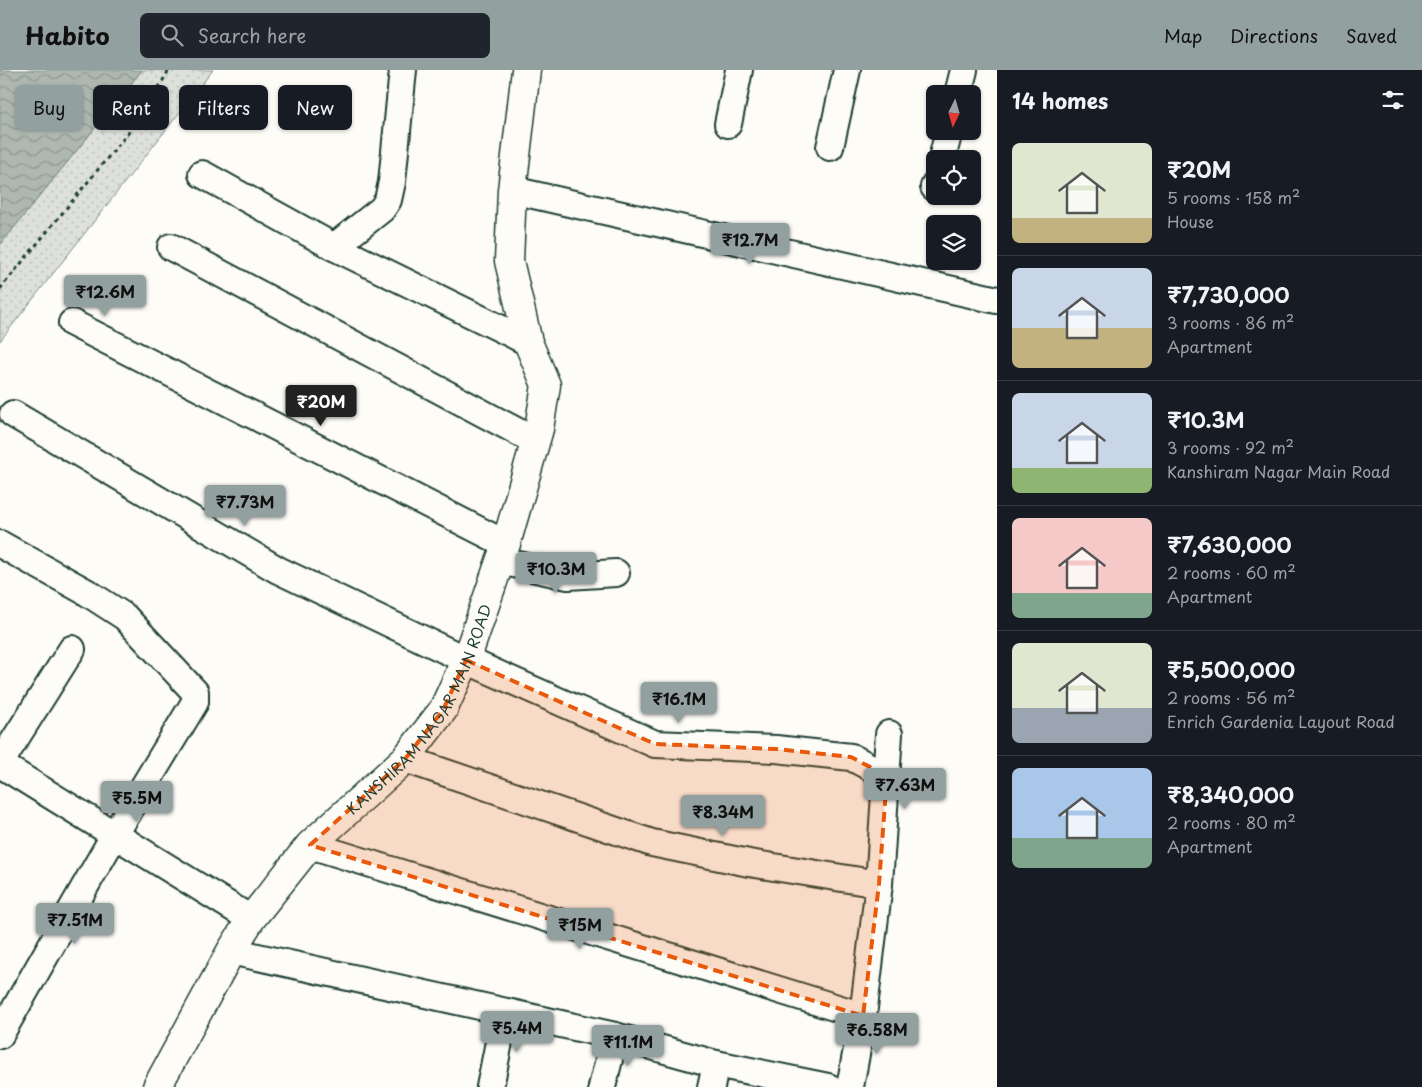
<!DOCTYPE html>
<html lang="en">
<head>
<meta charset="utf-8">
<style>
  :root { --surface:#171b24; --page:#20242c; --text:#f1f3f6; --muted:#9ea1a6; --line:#363941; --accent:#92a19f }
  body { margin:0; font-family:"Playpen Sans",sans-serif; background:var(--page); color:var(--text); height:100vh; display:flex; flex-direction:column; font-size:19px; white-space:nowrap }
  * { box-sizing:border-box; margin:0 }
  p { font-size:16px; color:var(--muted) }
  .icon { flex:none; width:28px; height:28px; fill:none; stroke:currentColor; stroke-width:2; stroke-linecap:round; stroke-linejoin:round }
  .map { position:relative; flex:1; overflow:hidden }
  .side { display:flex; flex-direction:column; background:var(--surface); width:425px }
  .side>* { flex:none }
  .hud { position:absolute; left:15px; top:15px; width:475px; height:45px; display:flex; gap:10px }
  .needle { width:32px; rotate:185deg }
  .controls { position:absolute; left:926px; top:15px; display:grid; gap:10px }
  .controls a { display:grid; place-items:center; width:55px; height:55px; border-radius:8px; background:var(--surface); box-shadow:0 1px 4px #0004; font-size:25px }
  .price { position:absolute; translate:-50% -42px; padding:0 11px; border-radius:5px; background:var(--accent); color:#111; font-size:16px; line-height:32px; filter:drop-shadow(0 1px 2px #0008) }
  .price::after { content:''; position:absolute; left:50%; top:30px; width:15px; height:11px; margin-left:-8px; background:inherit; clip-path:polygon(0 0,100% 0,50% 100%) }
  .price.on { background:#222; color:#fff }
  ul { padding:0; list-style:none }
  li { display:flex; align-items:center; gap:15px; height:125px; padding:0 15px }
  li+li { border-top:1px solid var(--line) }
  li span { display:grid; place-items:center; flex:none; width:140px; height:100px; border-radius:8px; color:#555 }
  li>.icon { margin-inline-start:auto }
  span .icon { width:60px; height:60px; fill:#fffc; stroke-width:1 }
  li b { font-size:21px }
  h2 { display:flex; justify-content:space-between; align-items:center; height:60px; padding:0 15px; font-size:21px }
  .tag { padding:0 18px; border-radius:8px; background:var(--surface); box-shadow:0 1px 4px #0004; font-size:18px; line-height:45px }
  .tag.on { background:var(--accent); color:#111 }
  header { display:flex; align-items:center; gap:30px; box-sizing:border-box; height:70px; padding:0 25px; background:var(--accent); color:#111 }
  header strong { font-size:24px }
  nav { display:flex; gap:28px; margin-inline-start:auto; font-size:18px }
  .search { width:350px; height:45px; background:var(--page); display:flex; align-items:center; gap:12px; box-sizing:border-box; padding:0 18px; border-radius:8px; color:var(--muted); font-size:19px }
  main { display:flex; flex:1; min-height:0 }
  .map>svg:first-child { display:block }
</style>
</head>
<body>
<header>
<strong>Habito</strong>
<div class="search"><svg class="icon" aria-label="search" viewBox="0 0 24 24"><circle cx="10" cy="10" r="6"/><path d="M15 15l6 6"/></svg>Search here</div>
<nav><a>Map</a><a>Directions</a><a>Saved</a></nav>
</header>
<main>
<div class="map">
<svg width="997" height="1017" viewBox="0 0 997 1017">
  <defs>
    <pattern id="park-dots" width="8" height="8" patternUnits="userSpaceOnUse" patternTransform="scale(1.25)"><rect width="8" height="8" fill="#dde0db"/><path d="M2 2h.1M6 6h.1" fill="none" stroke="#bdc1bd" stroke-width="1.8" stroke-linecap="round"/></pattern>
    <pattern id="water-waves" width="16" height="10" patternUnits="userSpaceOnUse" patternTransform="scale(1.25)"><rect width="16" height="10" fill="#aeb8b1"/><path d="M0 5q4-4 8 0t8 0" fill="none" stroke="#8d9791"/></pattern>
  </defs>
  <rect width="100%" height="100%" fill="#fdfcf7"/>
  <filter id="ink" filterUnits="userSpaceOnUse"><feTurbulence type="fractalNoise" baseFrequency=".02" numOctaves="2"/><feDisplacementMap in="SourceGraphic" scale="10" xChannelSelector="R" yChannelSelector="G"/><feConvolveMatrix kernelMatrix="1 2 1 2 8 2 1 2 1" color-interpolation-filters="sRGB"/></filter>
  <g filter="url(#ink)">
    <path fill="url(#park-dots)" stroke="#7e8e88" d="M142,0H213L0,271V175Z"/>
    <path fill="url(#water-waves)" stroke="#75877f" d="M0,0H142L0,175Z"/>
    <g fill="none" stroke-linecap="round" stroke-linejoin="round">
      <defs>
        <g id="minor">
          <path d="M958,24L964,0"/>
          <path d="M728,54L739,0"/>
          <path d="M830,77L847,0"/>
          <path d="M942,89L949,61"/>
          <path d="M202,104L334,177L528,272"/>
          <path d="M934,117L935,115"/>
          <path d="M512,120L997,230"/>
          <path d="M171,177L535,371"/>
          <path d="M334,177L382,139L388,130L392,112L403,0"/>
          <path d="M72,253L506,474"/>
          <path d="M13,344L278,500L466,590L655,674L776,679L851,687L887,706"/>
          <path d="M0,474L88,523L125,547L195,622V632L115,764L0,965"/>
          <path d="M500,491L568,506L616,503"/>
          <path d="M405,689L652,773L749,793L879,814L863,946L850,1017"/>
          <path d="M0,693L72,579"/>
          <path d="M0,694L251,849"/>
          <path d="M310,775L863,946"/>
          <path d="M879,814L889,664"/>
          <path d="M231,881L615,966L716,994L711,1017"/>
          <path d="M716,994L828,1017"/>
          <path d="M490,1017L505,942"/>
          <path d="M602,1017L615,966"/>
        </g>
        <g id="tertiary">
          <path id="s1" d="M157,1017L231,881L251,849L310,775L405,689L443,640L466,590L506,474L539,359L546,315L528,272L509,191L512,120L526,0"/>
        </g>
      </defs>
      <use href="#minor" stroke="#1f3d34" stroke-width="30"/>
      <use href="#tertiary" stroke="#1f3d34" stroke-width="31"/>
      <path stroke="#1f3d34" stroke-width="3" stroke-dasharray="4 4" stroke-linecap="butt" d="M0,219L142,46L169,0"/>
      <use href="#minor" stroke="#fdfcf7" stroke-width="26"/>
      <use href="#tertiary" stroke="#fdfcf7" stroke-width="28"/>
    </g>
  </g>
  <path fill="#e8590c" fill-opacity="0.2" stroke="#e8590c" stroke-width="4" stroke-dasharray="10 6" stroke-linejoin="round" d="M466,590L655,674L776,679L851,687L887,706L879,814L863,946L310,775L405,689L443,640Z"/>
  <g text-anchor="middle" dominant-baseline="central" stroke-width="4.5" stroke-linejoin="round" paint-order="stroke">
    <g font-size="15" fill="#1f3d34" stroke="#fdfcf7">
      <text stroke="none"><textPath href="#s1" startOffset="465">KANSHIRAM NAGAR MAIN ROAD</textPath></text>
    </g>
  </g>
</svg>
<div class="controls">
<a><svg class="needle" viewBox="-14 -14 28 28"><path d="M0-13l5 13h-10z" fill="#e53935"/><path d="M0 13l5-13h-10z" fill="#9ea1a6"/></svg></a>
<a><svg class="icon" aria-label="locate" viewBox="0 0 24 24"><circle cx="12" cy="12" r="6"/><path d="M12 2v4M12 18v4M2 12h4M18 12h4"/></svg></a>
<a><svg class="icon" aria-label="layers" viewBox="0 0 24 24"><path d="M12 4l9 5-9 5-9-5zM3 14l9 5 9-5"/></svg></a>
</div>
<b class="price" style="left:750px;top:195px">₹12.7M</b>
<b class="price" style="left:105px;top:247px">₹12.6M</b>
<b class="price on" style="left:321px;top:357px">₹20M</b>
<b class="price" style="left:245px;top:457px">₹7.73M</b>
<b class="price" style="left:556px;top:524px">₹10.3M</b>
<b class="price" style="left:679px;top:654px">₹16.1M</b>
<b class="price" style="left:905px;top:740px">₹7.63M</b>
<b class="price" style="left:137px;top:753px">₹5.5M</b>
<b class="price" style="left:723px;top:767px">₹8.34M</b>
<b class="price" style="left:75px;top:875px">₹7.51M</b>
<b class="price" style="left:580px;top:880px">₹15M</b>
<b class="price" style="left:517px;top:983px">₹5.4M</b>
<b class="price" style="left:877px;top:985px">₹6.58M</b>
<b class="price" style="left:628px;top:997px">₹11.1M</b>
<div class="hud">
<a class="tag on">Buy</a>
<a class="tag">Rent</a>
<a class="tag">Filters</a>
<a class="tag">New</a>
</div>
</div>
<section class="side">
<h2>14 homes<svg class="icon" aria-label="filters" viewBox="0 0 24 24"><path d="M4 7h16M4 17h16"/><circle cx="9" cy="7" r="2"/><circle cx="15" cy="17" r="2"/></svg></h2>
<ul>
<li><span style="background:linear-gradient(#dfe7d0 75%,#c2b280 0)"><svg class="icon" aria-label="home" viewBox="0 0 24 24"><path d="M3 11l9-7 9 7M6 9v11h12V9"/></svg></span><div><b>₹20M</b><p>5 rooms · 158 m²</p><p>House</p></div></li>
<li><span style="background:linear-gradient(#c9d6e8 60%,#c2b280 0)"><svg class="icon" aria-label="home" viewBox="0 0 24 24"><path d="M3 11l9-7 9 7M6 9v11h12V9"/></svg></span><div><b>₹7,730,000</b><p>3 rooms · 86 m²</p><p>Apartment</p></div></li>
<li><span style="background:linear-gradient(#c9d6e8 75%,#8fb573 0)"><svg class="icon" aria-label="home" viewBox="0 0 24 24"><path d="M3 11l9-7 9 7M6 9v11h12V9"/></svg></span><div><b>₹10.3M</b><p>3 rooms · 92 m²</p><p>Kanshiram Nagar Main Road</p></div></li>
<li><span style="background:linear-gradient(#f6c9c9 75%,#7fa58c 0)"><svg class="icon" aria-label="home" viewBox="0 0 24 24"><path d="M3 11l9-7 9 7M6 9v11h12V9"/></svg></span><div><b>₹7,630,000</b><p>2 rooms · 60 m²</p><p>Apartment</p></div></li>
<li><span style="background:linear-gradient(#dfe7d0 65%,#9aa5b1 0)"><svg class="icon" aria-label="home" viewBox="0 0 24 24"><path d="M3 11l9-7 9 7M6 9v11h12V9"/></svg></span><div><b>₹5,500,000</b><p>2 rooms · 56 m²</p><p>Enrich Gardenia Layout Road</p></div></li>
<li><span style="background:linear-gradient(#a9c7e8 70%,#7fa58c 0)"><svg class="icon" aria-label="home" viewBox="0 0 24 24"><path d="M3 11l9-7 9 7M6 9v11h12V9"/></svg></span><div><b>₹8,340,000</b><p>2 rooms · 80 m²</p><p>Apartment</p></div></li>
</ul>
</section>
</main>
</body>
</html>
